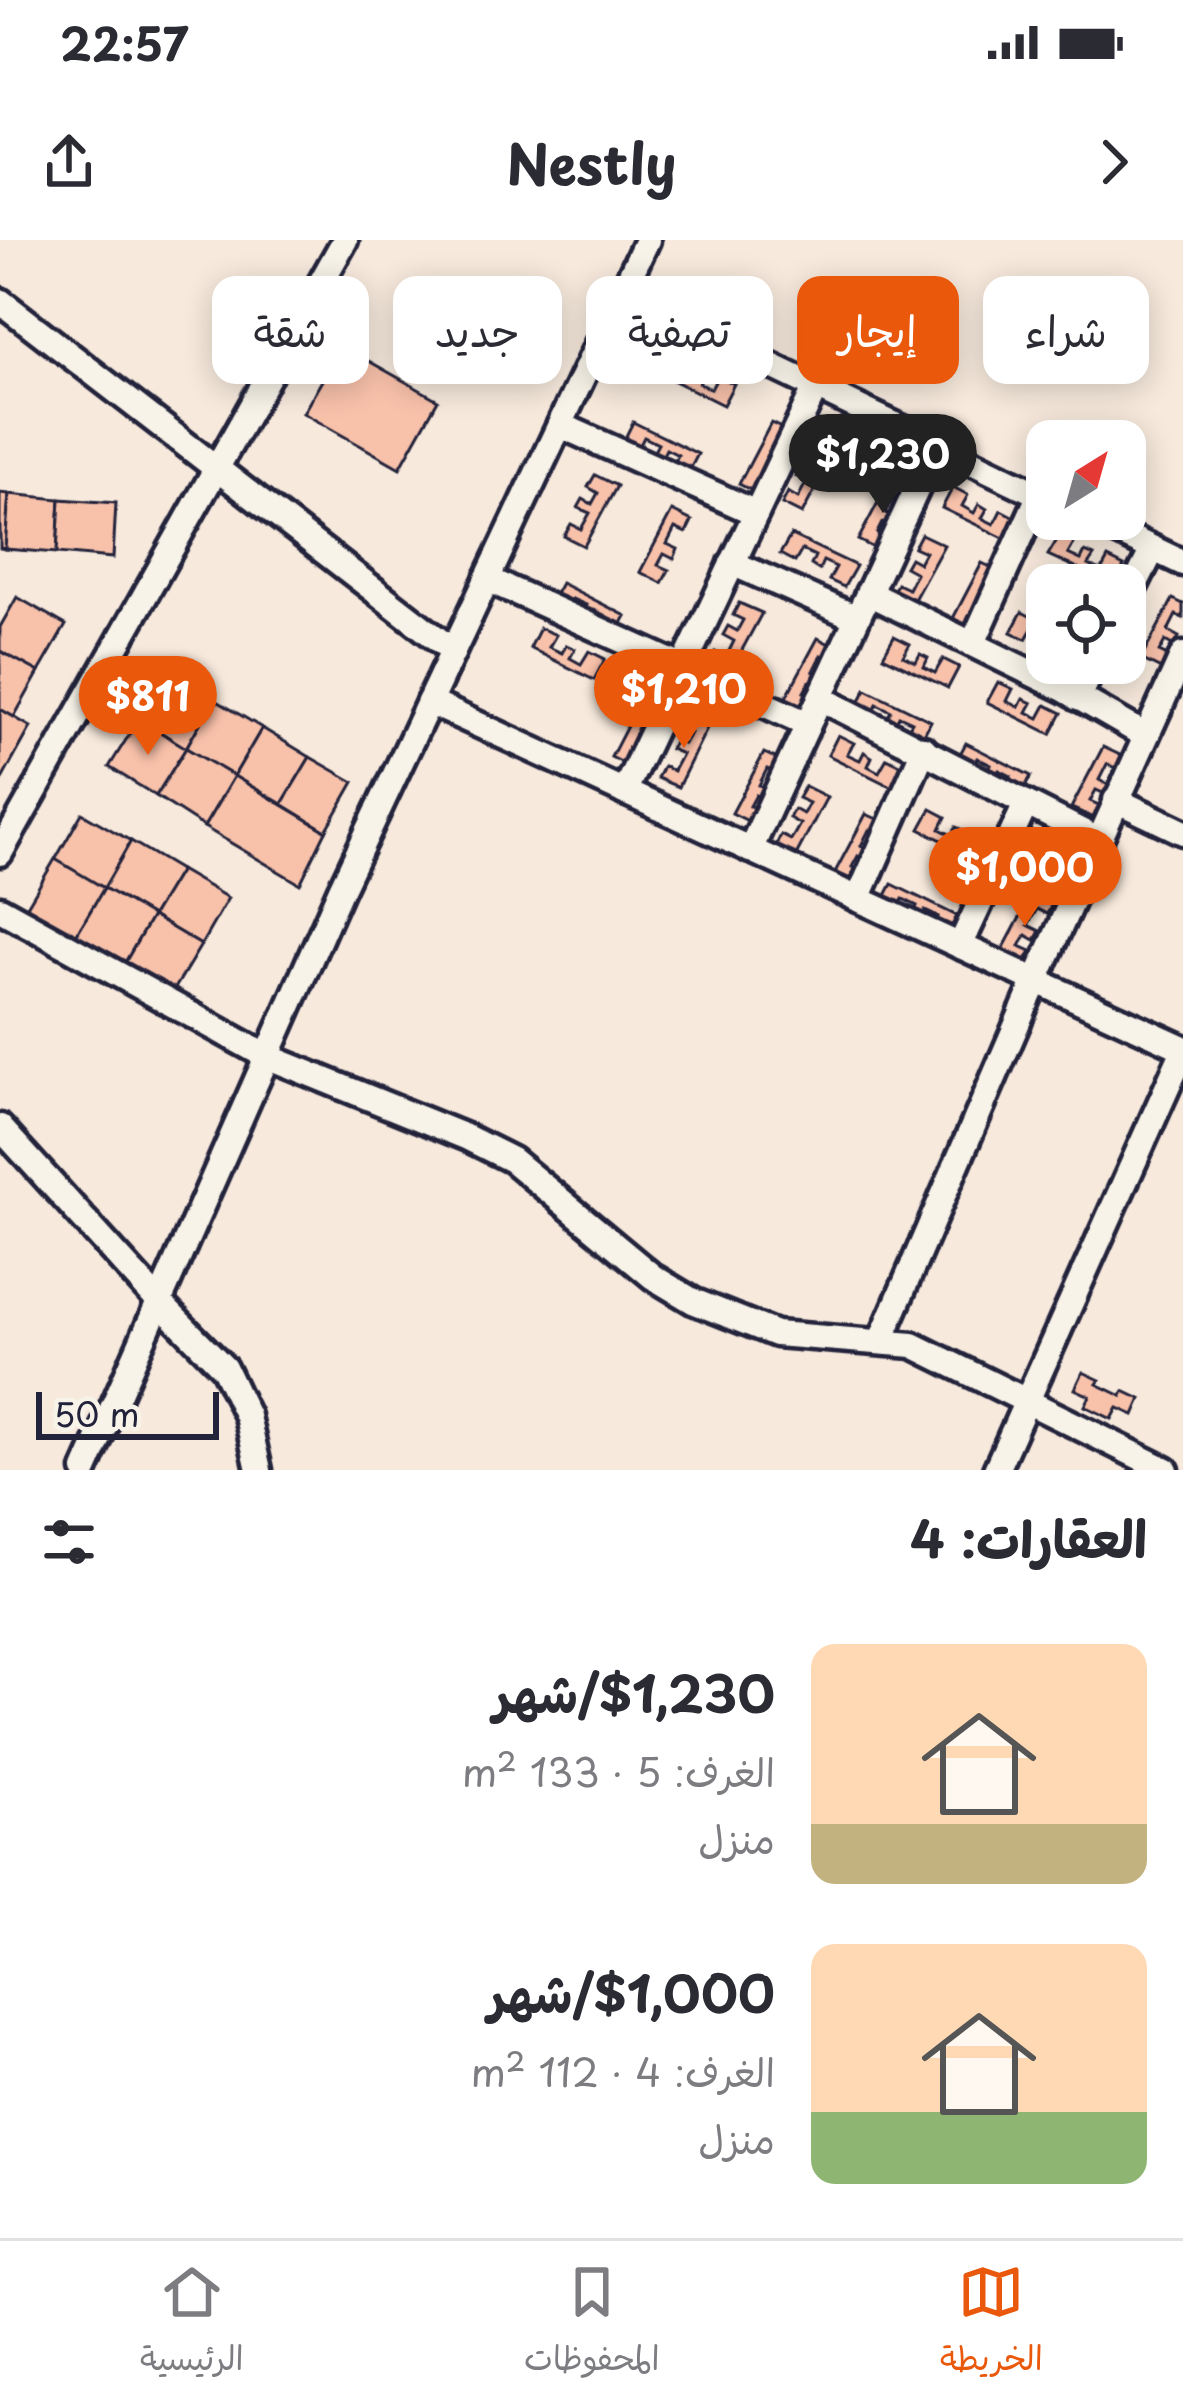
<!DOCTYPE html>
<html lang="ar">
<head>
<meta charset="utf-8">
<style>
  :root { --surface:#fff; --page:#f2f2f3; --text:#2b2b33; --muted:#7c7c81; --line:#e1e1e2; --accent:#ea580c }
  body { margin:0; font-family:"Playpen Sans","Playpen Sans Arabic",sans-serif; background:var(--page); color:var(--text); direction:rtl; height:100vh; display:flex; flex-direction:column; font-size:45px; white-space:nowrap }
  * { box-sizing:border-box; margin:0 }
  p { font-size:39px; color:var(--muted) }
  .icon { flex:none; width:66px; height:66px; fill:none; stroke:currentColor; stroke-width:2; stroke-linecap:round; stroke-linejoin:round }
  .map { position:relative; height:1230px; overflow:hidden; direction:ltr }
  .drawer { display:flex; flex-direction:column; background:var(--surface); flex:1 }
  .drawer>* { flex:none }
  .guide { position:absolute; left:36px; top:36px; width:1113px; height:108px; direction:rtl; display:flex; gap:24px }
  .needle { width:78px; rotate:37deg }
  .controls { position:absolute; left:1026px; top:180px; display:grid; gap:24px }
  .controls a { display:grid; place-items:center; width:120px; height:120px; border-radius:24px; background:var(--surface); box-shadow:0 6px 30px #0003; font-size:60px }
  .scale { position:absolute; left:36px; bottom:30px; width:183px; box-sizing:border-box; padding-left:12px; border:6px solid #22223b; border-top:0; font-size:33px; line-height:42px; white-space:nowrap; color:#22223b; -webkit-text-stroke:9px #f7f3e8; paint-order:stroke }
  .price { position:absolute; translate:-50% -102px; padding:0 27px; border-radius:42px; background:var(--accent); color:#fff; font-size:39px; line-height:78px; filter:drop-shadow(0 3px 6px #0008) }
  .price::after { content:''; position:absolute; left:50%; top:72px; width:36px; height:27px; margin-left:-18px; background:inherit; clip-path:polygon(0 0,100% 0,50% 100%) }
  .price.on { background:#222; color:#fff }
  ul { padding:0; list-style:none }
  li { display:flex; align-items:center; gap:36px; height:300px; padding:0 36px }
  li span { display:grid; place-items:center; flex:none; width:336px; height:240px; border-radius:24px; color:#555 }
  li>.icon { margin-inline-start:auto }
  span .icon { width:144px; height:144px; fill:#fffc; stroke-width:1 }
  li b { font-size:51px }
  h2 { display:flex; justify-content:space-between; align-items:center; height:144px; padding:0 36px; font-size:51px }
  .tag { padding:0 42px; border-radius:24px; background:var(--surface); box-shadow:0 6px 30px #0003; font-size:42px; line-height:108px }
  .tag.on { background:var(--accent); color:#fff }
  .status { display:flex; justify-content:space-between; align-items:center; height:84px; padding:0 60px; background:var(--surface); direction:ltr }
  .status svg { height:33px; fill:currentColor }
  header { display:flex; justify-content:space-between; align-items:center; height:156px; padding:0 36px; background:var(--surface); font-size:54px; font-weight:700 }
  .dock { display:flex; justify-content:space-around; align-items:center; height:168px; border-top:3px solid var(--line); background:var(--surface); font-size:33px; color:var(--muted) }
  .dock a { display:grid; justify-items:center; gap:6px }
  .dock .on { color:var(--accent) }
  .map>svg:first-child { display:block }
</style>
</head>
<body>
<div class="status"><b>22:57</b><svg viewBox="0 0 49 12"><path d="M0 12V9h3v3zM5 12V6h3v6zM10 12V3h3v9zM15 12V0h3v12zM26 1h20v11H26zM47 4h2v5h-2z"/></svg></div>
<header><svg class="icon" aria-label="forward" viewBox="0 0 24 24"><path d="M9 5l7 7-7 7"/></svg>Nestly<svg class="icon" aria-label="share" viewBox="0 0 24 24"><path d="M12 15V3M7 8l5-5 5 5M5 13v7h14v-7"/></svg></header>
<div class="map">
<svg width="1183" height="1230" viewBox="0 0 1183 1230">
  <rect width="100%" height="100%" fill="#f7e9dc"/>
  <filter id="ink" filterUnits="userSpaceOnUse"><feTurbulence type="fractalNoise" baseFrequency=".00833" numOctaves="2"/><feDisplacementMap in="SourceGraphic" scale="24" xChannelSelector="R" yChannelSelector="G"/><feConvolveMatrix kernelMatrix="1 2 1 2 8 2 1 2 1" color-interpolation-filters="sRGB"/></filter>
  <g filter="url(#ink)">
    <g fill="#f8c1aa" stroke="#22223b" stroke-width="3">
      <path d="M342,106L438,160L400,228L303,173Z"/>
      <path d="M670,113L685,120L678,132L691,138L695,130L703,134L699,143L711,149L718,136L734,144L723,165L659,133Z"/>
      <path d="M633,182L698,214L687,235L672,228L678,215L666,209L662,217L653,213L658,204L644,197L638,209L623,202Z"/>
      <path d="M771,183L791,193L785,205L775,200L766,216L778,222L773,231L763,226L757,237L768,242L761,255L739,244Z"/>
      <path d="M812,203L834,214L802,274L782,264L788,252L798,258L807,241L796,236L800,227L810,231L816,221L805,215Z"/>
      <path d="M595,235L617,246L584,306L564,296L571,284L581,289L590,273L578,268L583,259L592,264L598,253L588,247Z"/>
      <path d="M890,240L911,250L904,261L894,256L885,273L897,278L892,287L882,283L877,293L887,298L880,311L858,300Z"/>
      <path d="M953,247L968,255L962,266L974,273L979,264L987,269L982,278L994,284L1001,270L1018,279L1006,299L942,268Z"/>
      <path d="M0,253L9,254L5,309L0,308Z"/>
      <path d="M9,254L60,259L57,313L5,309Z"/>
      <path d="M60,259L116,263L113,318L57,313Z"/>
      <path d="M672,271L692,281L686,293L675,288L667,304L678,309L674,319L664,314L658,325L669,330L662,343L640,332Z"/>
      <path d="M921,294L944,305L911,365L891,355L897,344L908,349L916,333L905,327L910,318L919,323L925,312L914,307Z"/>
      <path d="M791,295L856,326L844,347L829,340L836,327L823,321L819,330L811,325L815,316L802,310L795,322L780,314Z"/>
      <path d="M1060,295L1075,302L1068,314L1081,320L1085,312L1094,316L1088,325L1101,331L1108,318L1124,326L1114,345L1048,315Z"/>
      <path d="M982,323L1003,333L996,345L986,340L978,356L989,361L984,370L975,366L969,377L980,382L973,394L950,384Z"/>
      <path d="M561,343L626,376L615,396L599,389L606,376L594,370L589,378L581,374L586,365L572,359L566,371L550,363Z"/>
      <path d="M17,357L66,385L39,432L0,411V387Z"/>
      <path d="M1173,359L1183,364V378L1176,375L1168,391L1179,397L1174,406L1165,401L1159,412L1170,417L1163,430L1141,419Z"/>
      <path d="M739,363L762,373L729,434L709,424L715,412L726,417L734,401L723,395L728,386L737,391L743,380L733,375Z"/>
      <path d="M1022,372L1047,385V406L1042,403L1047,394L1033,387L1026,399L1011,392Z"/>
      <path d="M540,388L556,395L549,407L562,413L566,405L575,409L570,418L581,424L589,411L605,419L594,440L530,408Z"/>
      <path d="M894,396L910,404L903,416L916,422L920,414L928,418L924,427L935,433L943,419L959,427L948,448L883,416Z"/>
      <path d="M818,398L837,408L831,420L821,415L813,431L824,436L819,446L810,441L804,452L815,457L808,470L785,459Z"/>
      <path d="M0,411L39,432L14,477L0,469Z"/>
      <path d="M167,431L214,459L186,508L139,479Z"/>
      <path d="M998,442L1013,449L1007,461L1019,467L1023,459L1032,463L1027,472L1039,478L1046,465L1062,473L1051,494L987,462Z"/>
      <path d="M866,449L931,481L920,502L905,494L912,482L899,476L895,484L886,480L891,471L877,464L871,476L856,468Z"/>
      <path d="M642,457L663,467L657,478L646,474L637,490L649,495L644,504L635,499L629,510L640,515L633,528L611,517Z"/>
      <path d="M214,459L262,488L234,536L186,508Z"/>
      <path d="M0,469L31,487L0,543Z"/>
      <path d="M685,476L708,486L678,547L657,538L663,526L673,531L682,514L670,509L675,500L684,504L690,493L679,489Z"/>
      <path d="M139,479L186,508L156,556L109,527Z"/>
      <path d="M262,488L310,517L282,564L234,536Z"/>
      <path d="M838,495L854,503L847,514L860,520L864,512L872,517L868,526L879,532L887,518L903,526L892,547L828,515Z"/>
      <path d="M966,503L1031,536L1020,557L1004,549L1011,536L999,530L994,538L986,534L991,525L977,518L971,530L955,523Z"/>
      <path d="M1103,507L1124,517L1117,529L1107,524L1099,540L1110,546L1105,554L1096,550L1090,561L1101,566L1094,578L1071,568Z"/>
      <path d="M186,508L234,536L204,587L156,556Z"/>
      <path d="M764,513L784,522L778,534L767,529L759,545L770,550L766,560L756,555L750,566L761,571L754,584L732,573Z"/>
      <path d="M310,517L354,542L326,591L282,564Z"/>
      <path d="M234,536L326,591L300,644L204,587Z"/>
      <path d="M805,546L827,557L795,617L775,607L781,595L791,600L800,584L789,578L794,569L803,574L809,563L798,558Z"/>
      <path d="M931,569L946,577L940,589L952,595L956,587L965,591L960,600L972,606L979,593L996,600L984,621L920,589Z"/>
      <path d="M82,573L131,601L104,648L55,620Z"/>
      <path d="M866,574L886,583L880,595L869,590L861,606L872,612L868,621L858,616L852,627L863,632L856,645L834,634Z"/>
      <path d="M131,601L180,630L152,676L104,648Z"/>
      <path d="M55,619L104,648L75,697L26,668Z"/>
      <path d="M180,630L228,658L201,705L152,676Z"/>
      <path d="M892,644L957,676L946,697L931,690L938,677L925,671L921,679L912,675L917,666L903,659L897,671L882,663Z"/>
      <path d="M104,648L152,676L123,726L75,697Z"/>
      <path d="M1033,653L1053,662L1047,674L1037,669L1028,685L1040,691L1035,700L1026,695L1020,706L1031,711L1024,724L1001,713Z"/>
      <path d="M152,676L201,705L171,755L123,726Z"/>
      <path d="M1083,1132L1100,1140L1097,1144L1122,1156L1124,1151L1141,1159L1134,1175L1118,1168L1112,1179L1085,1166L1090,1156L1075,1149Z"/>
    </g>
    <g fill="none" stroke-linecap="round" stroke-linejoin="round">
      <defs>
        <g id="minor">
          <path d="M622,54L1047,258"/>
          <path d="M0,61L453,411"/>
          <path d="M560,185L756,273"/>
          <path d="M1091,279L1183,323"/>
          <path d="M732,323L857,378"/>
          <path d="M487,339L808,484"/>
          <path d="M868,353L1066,450L1146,496"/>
          <path d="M1125,365L1153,309"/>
          <path d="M973,403L1040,254"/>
          <path d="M820,458L1098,600"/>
          <path d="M1078,458L1095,423"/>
          <path d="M429,462L1183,808"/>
          <path d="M624,552L816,147"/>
          <path d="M1116,560L1183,592"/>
          <path d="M750,610L937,205"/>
          <path d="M0,613L345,0"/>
          <path d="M858,659L924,509"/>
          <path d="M0,669L266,816L468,898L512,920L653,1037L693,1061L776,1094L913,1105L1166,1230"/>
          <path d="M960,706L1026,564"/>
          <path d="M0,887L159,1062L224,1128L247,1176L259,1230"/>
          <path d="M881,1100L1036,740L1183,415"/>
          <path d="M85,1230L341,649L647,0"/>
          <path d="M996,1230L1183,812"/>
        </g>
      </defs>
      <use href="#minor" stroke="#22223b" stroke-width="33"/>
      <use href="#minor" stroke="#f7f3e8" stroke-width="24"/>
    </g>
  </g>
</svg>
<div class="controls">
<a><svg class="needle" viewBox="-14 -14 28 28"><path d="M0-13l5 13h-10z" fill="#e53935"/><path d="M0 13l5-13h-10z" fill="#7c7c81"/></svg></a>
<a><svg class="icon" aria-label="locate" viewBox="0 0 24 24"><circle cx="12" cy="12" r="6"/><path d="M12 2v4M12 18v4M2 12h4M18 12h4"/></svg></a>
</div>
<div class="scale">50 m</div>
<b class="price on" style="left:883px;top:276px">$1,230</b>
<b class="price" style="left:684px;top:511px">$1,210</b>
<b class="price" style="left:148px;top:518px">$811</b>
<b class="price" style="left:1025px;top:689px">$1,000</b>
<div class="guide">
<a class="tag">شراء</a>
<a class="tag on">إيجار</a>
<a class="tag">تصفية</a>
<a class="tag">جديد</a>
<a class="tag">شقة</a>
</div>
</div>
<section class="drawer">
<h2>العقارات: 4<svg class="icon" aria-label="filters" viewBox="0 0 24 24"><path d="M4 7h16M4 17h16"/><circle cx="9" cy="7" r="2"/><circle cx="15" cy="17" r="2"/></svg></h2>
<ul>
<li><span style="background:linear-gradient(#ffd9b3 75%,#c2b280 0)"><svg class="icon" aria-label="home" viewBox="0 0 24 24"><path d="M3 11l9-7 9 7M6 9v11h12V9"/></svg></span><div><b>$1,230/شهر</b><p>الغرف: 5 · 133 m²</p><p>منزل</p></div></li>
<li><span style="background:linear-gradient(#ffd9b3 70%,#8fb573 0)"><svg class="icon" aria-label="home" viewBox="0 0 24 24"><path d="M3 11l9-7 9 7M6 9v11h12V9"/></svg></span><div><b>$1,000/شهر</b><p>الغرف: 4 · 112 m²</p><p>منزل</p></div></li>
</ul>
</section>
<nav class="dock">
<a class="on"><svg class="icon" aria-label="map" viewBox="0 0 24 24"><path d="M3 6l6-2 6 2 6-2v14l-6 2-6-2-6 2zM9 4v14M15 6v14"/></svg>الخريطة</a>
<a><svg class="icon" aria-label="saved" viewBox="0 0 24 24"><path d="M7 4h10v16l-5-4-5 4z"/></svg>المحفوظات</a>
<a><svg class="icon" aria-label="home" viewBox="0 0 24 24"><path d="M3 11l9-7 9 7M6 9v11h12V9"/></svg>الرئيسية</a>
</nav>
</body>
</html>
